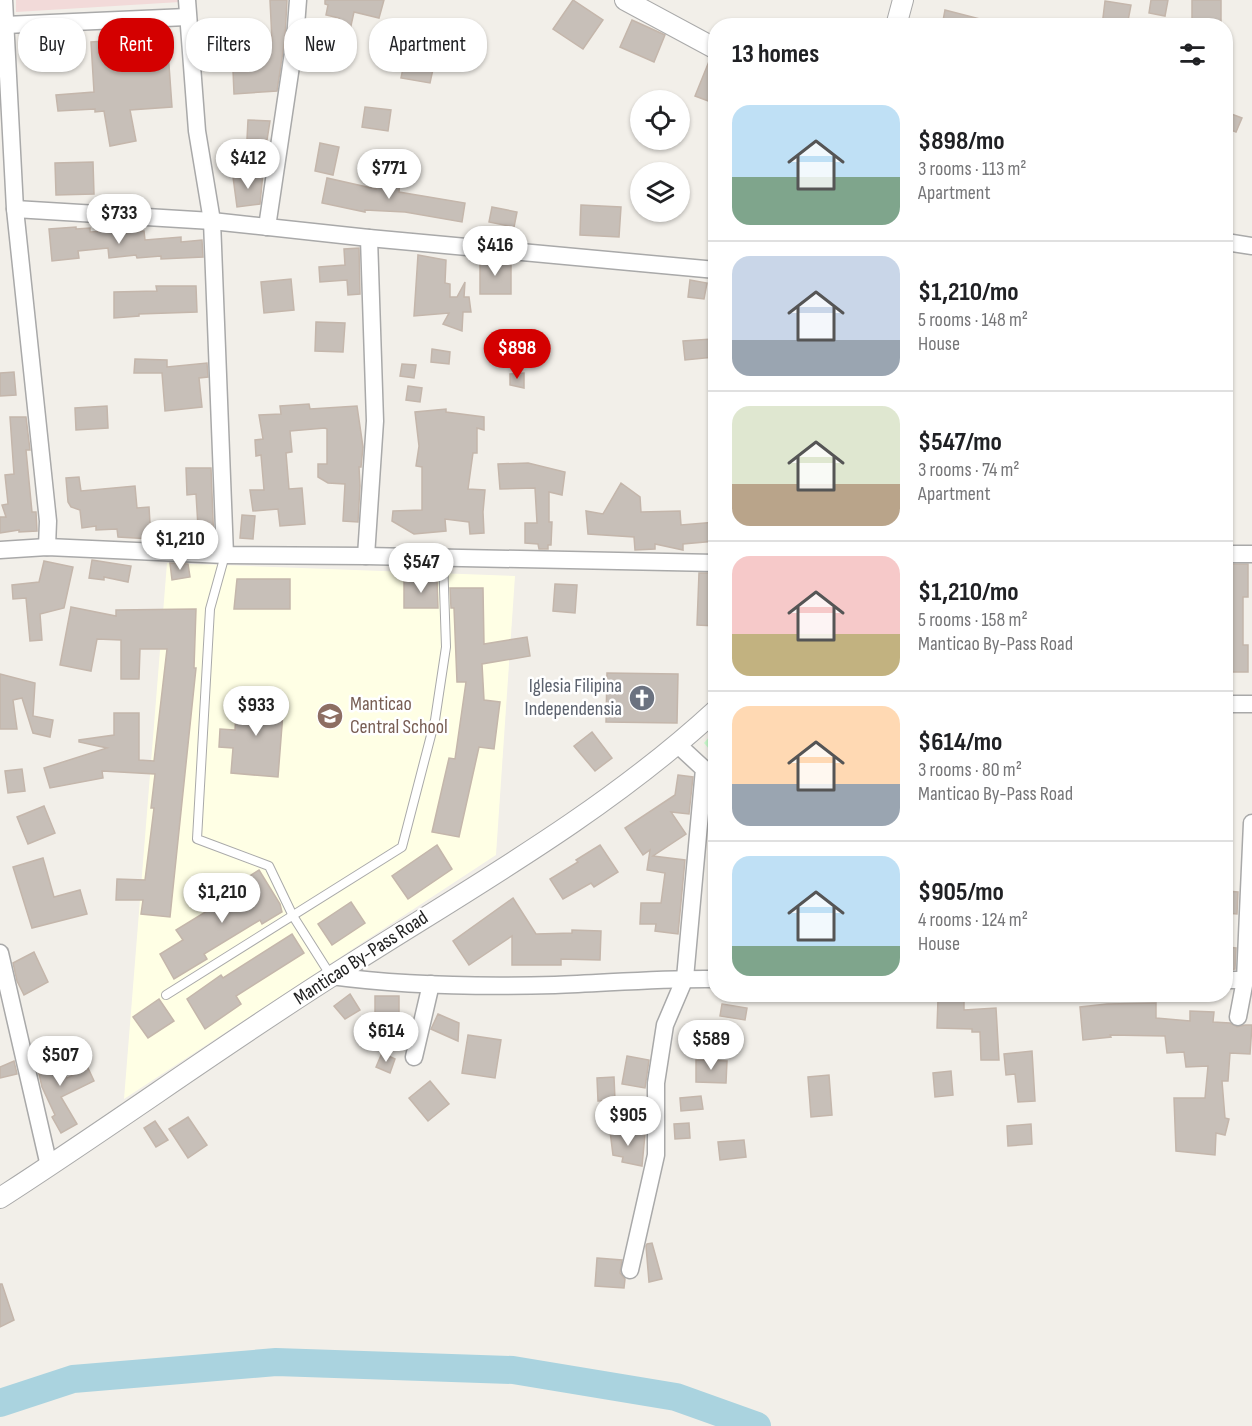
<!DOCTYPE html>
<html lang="en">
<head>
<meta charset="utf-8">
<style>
  :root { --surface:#fff; --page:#f6f6f6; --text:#202124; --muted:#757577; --line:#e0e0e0; --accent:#d40000 }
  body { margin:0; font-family:"Sofia Sans Condensed",sans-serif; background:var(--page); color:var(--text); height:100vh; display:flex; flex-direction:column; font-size:22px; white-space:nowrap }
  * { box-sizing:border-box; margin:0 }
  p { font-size:20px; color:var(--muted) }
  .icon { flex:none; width:33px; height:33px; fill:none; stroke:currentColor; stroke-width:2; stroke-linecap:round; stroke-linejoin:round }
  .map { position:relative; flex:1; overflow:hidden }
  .sheet { position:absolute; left:708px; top:18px; width:525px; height:984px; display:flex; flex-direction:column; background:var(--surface); border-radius:24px; box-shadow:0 2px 4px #0004 }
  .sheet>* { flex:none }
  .banner { position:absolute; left:18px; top:18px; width:570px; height:54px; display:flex; gap:12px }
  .fabs { position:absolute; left:630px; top:90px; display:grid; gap:12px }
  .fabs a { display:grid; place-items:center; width:60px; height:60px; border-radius:50%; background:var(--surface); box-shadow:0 2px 4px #0004; font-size:30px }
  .price { position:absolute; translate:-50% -51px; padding:0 14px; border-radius:21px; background:#fff; color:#222; font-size:20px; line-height:39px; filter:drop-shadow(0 2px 3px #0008) }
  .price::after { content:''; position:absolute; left:50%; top:36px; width:18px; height:14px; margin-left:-9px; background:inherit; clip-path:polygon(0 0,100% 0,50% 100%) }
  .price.active { background:var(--accent); color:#fff }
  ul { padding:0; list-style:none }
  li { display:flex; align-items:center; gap:18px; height:150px; padding:0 24px }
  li+li { border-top:2px solid var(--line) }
  li span { display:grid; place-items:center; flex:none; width:168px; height:120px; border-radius:18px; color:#555 }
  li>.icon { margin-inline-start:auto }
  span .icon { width:72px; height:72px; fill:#fffc; stroke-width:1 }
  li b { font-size:26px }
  h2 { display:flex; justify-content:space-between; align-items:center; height:72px; padding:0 24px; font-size:26px }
  .pill { padding:0 21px; border-radius:24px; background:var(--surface); box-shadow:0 2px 4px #0004; font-size:21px; line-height:54px }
  .pill.active { background:var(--accent); color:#fff }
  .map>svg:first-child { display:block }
</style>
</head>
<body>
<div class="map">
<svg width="1252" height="1426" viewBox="0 0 1252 1426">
  <rect width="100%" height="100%" fill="#f2efe9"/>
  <path fill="#f2dad9" d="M16,0H180V2L16,12Z"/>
  <path fill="#ffffe5" d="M167,563L515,576L496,855L124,1099Z"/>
  <path fill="#c8facc" d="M715,730V756L704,743Z"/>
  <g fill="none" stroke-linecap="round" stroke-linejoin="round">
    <path stroke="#aad3df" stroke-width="28" d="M0,1403L73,1379L276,1362L513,1370L676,1397L757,1426"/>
  </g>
  <g fill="#c7bfb8" stroke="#c4b6ab" stroke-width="1.5">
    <path d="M270,0H287L285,38L277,91L234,94L232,47L263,45V41H272Z"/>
    <path d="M325,0H384L379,18L354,12L348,39L335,36L339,18L326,15L328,5L325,4Z"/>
    <path d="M573,0L603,20L583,49L553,29Z"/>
    <path d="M1151,0H1168L1165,16L1149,13Z"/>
    <rect x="1192" y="0" width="29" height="26"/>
    <path d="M1105,1L1131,5L1127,26H1102Z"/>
    <path d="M945,10L988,21V26H942Z"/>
    <path d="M632,20L665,35L654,62L620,47Z"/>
    <path d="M167,37L172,107L130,110L136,141L110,146L104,111L95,112V109L58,111L56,95L94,92L91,42Z"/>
    <path d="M408,45L437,51L430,83L401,78Z"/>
    <path d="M314,50L330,53L327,66L311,63Z"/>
    <path d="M710,59L716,61V104L695,96Z"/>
    <path d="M365,107L391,110L388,131L362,127Z"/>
    <path d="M1226,112L1242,118L1236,132L1226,128Z"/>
    <path d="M248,120L270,121L267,140L247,139Z"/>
    <path d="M320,143L339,147L333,175L315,171Z"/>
    <path d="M93,162L94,194L56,195L55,163Z"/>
    <path d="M263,173L260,204L237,207L233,177Z"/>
    <path d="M377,177L400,179L399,192L465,203L462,222L405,212L365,210V212L322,203L327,178L376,189Z"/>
    <path d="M581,205L621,207L619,237L580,235Z"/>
    <path d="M492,207L517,212L514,227L489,222Z"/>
    <path d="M76,227V229L90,228V232L121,230V233L144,231L145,240L181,237V242L202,240L203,257L161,259V256L137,258L136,255L109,258L108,248L78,251L79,258L52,261L49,229Z"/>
    <path d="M359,248L360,294L348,295L347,280L320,282L319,267L345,265L344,249Z"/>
    <path d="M418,255L446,260L445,283L450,284V297H457L465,282L464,297H469L471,312H463L462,331L443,324L449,313L414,316Z"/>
    <path d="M480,260L511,262V294H480Z"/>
    <path d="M291,279L294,310L264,313L261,282Z"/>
    <path d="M690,280L707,283L704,299L688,297Z"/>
    <path d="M156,286H196L197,312L139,314V316L114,318V292L157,291Z"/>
    <path d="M316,322L345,323L343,352L315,351Z"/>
    <path d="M712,339L714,357L685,360L683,341Z"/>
    <path d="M432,349L450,352L449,364L431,362Z"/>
    <path d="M135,359L167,360V367L207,363L208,377L199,378L202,407L165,411L162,373H134Z"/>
    <path d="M402,364L416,365L414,378L400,376Z"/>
    <path d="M14,372L16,395L0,396V373Z"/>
    <path d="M524,373V388L510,385V374Z"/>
    <path d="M408,386L422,388L420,402L406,400Z"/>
    <path d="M309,404L310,409L357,406L363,447L361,467H359L360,486L358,522L343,521L345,484L328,483L318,477V464H327V429L325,428L290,431L292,452L286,453L289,489L302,488L305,524L280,526L278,509L253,511L250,490H264L261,455L256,456L255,440L263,439L259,415L281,414L280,406Z"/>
    <path d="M107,406L108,428L76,430L75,408Z"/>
    <path d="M446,409V412L484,417V430L477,428V453H473L468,489L485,490L483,512L484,533L470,534L469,522L445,519L446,531L414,534L392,521L393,511L422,510V467L416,466L419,446L415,412Z"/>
    <path d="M10,417H26L30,450H26L32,512H36L37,531L19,532V530L0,533V517H6L2,505L8,504L5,475L14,474Z"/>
    <path d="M528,463L565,472L562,495L549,492V522H552L551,545H548V549H539L538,544L525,543V523H537L535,488L500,489L498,464Z"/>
    <path d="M186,468H211L214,543H199L196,494L187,495Z"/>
    <path d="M79,477L81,491L135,486L137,508L149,507L151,539L118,537L117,529L96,530V526L82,528L80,510L71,507L68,502L66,478Z"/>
    <path d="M621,483L640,497L641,512L680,511L681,525L716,522V541L683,544V550L655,544V549L635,550L634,537L588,534L586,511L603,514Z"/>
    <path d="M242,515L255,516L253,539L240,538Z"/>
    <path d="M92,560L131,566L128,582L104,577V580L89,578Z"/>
    <path d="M44,561L73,567L64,608L40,614L42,640L30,641L26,598L13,599L12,585L39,582Z"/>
    <path d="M170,563L188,564L190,577L172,580Z"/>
    <path d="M1226,564H1248V597H1243V645H1248V672H1226Z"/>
    <path d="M699,573H716V626L697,625Z"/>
    <path d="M237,579H290V609H234Z"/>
    <path d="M437,580L438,608H404V581Z"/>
    <path d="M555,584L577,585L575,613L553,611Z"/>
    <path d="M450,588H483L484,644L527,637L530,656L482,664L484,700L500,702L494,749L479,747L459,837L432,832L449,758L455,759L466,682H457L454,608H451Z"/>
    <path d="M71,607L116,616V610L196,609L194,668H196L170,917L141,914L143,900H116L117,879L145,880L154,808H151L155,774L102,771L103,778L50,788L44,768L107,748L79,742V740L114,735V713H139V760L154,761L167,649H140L139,679H121V640L97,639L91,671L60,665Z"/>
    <path d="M607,673L678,674L677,723L606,722Z"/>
    <path d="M0,674L35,683L33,716L53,720L50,737L33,733L22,698L13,700L17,729H0Z"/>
    <path d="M237,697L284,700L278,777L231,773L233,748L219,747L220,729L235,730Z"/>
    <path d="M592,732L612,758L595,771L574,746Z"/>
    <path d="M22,769L25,791L8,793L5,771Z"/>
    <path d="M678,775L693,777L689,814L671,812L686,834L653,856L685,860L678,934L655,931L656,924H640L641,903H661L665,873L647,870L650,850L643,855L625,828L675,795Z"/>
    <path d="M44,806L55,833L28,844L17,817Z"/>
    <path d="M437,845L452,869L408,899L392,876Z"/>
    <path d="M600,845L618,872L594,887L591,883L563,899L550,879L578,862L576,860Z"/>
    <path d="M43,858L54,897L80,890L87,914L32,928L13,867Z"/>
    <path d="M259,870L280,904L282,912L262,924L260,920L204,954L207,959L174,979L160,954L183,940L176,930L235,894L231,888Z"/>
    <path d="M1226,891L1238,892L1237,914L1226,913Z"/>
    <path d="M513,898L536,934L572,933V930L601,931L600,960L561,959V965H512V936L469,965L453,941Z"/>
    <path d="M351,902L365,923L332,945L318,924Z"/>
    <path d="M292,934L304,953L236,996L241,1004L205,1029L187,999L221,975L223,978Z"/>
    <path d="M1226,947L1236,948L1235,969L1226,970Z"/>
    <path d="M34,952L48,982L24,995L17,981L13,963Z"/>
    <path d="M350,994L360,1010L345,1019L334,1006Z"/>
    <rect x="375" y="996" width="24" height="39"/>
    <path d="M159,999L174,1021L148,1038L133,1017Z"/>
    <path d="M938,999H964V1010L996,1008L999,1060H981L980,1032H972V1029L937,1028Z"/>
    <path d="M1156,1003V1018L1190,1021V1011L1214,1012L1213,1022L1230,1023L1237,1027L1245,1025H1252L1250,1054L1230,1053L1228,1081H1222L1225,1118L1229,1119L1225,1135L1216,1133L1215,1155L1176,1151L1174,1098H1205L1208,1066L1186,1067L1184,1052L1167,1053L1165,1036L1110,1035L1111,1037L1083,1040L1080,1007L1107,1004Z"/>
    <path d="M722,1004L747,1008L745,1020L720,1016Z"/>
    <path d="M438,1014L459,1023L458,1041L431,1029Z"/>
    <path d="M468,1035L501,1040L495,1078L462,1073Z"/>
    <path d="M1032,1051L1035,1101L1018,1102L1015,1074L1006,1075L1004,1054Z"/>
    <path d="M55,1052L67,1078L88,1068L94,1081L61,1097L77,1124L61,1133L52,1117L55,1115L42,1087L35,1056Z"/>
    <path d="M382,1053L395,1059L390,1073L376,1067Z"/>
    <path d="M627,1056L649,1060L645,1088L622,1084Z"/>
    <path d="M696,1060L727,1061L726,1083L696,1082Z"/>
    <path d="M14,1061L17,1074L0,1078V1067Z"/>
    <path d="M951,1071L953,1095L935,1097L933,1073Z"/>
    <path d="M829,1075L832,1115L811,1117L808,1077Z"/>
    <path d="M614,1077L615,1100L598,1101L597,1078Z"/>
    <path d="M430,1081L449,1104L428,1121L409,1098Z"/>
    <path d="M701,1096L703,1109L681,1111L680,1098Z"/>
    <path d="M188,1117L207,1145L188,1158L169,1129Z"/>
    <path d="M155,1121L168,1140L156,1147L144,1128Z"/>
    <path d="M689,1123L690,1138L675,1139L674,1124Z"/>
    <path d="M1031,1124L1032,1144L1008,1146L1007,1126Z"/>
    <path d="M610,1131L645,1134L642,1166L622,1162L623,1157L613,1155Z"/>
    <path d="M744,1140L746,1157L720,1160L718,1142Z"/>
    <path d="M652,1243L662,1279L649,1282L646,1246L647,1244Z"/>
    <path d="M597,1258L622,1260L620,1273L625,1279L624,1288L595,1286Z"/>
    <path d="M0,1284H2L14,1320L0,1327Z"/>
  </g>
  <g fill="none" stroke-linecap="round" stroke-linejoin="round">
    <defs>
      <g id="service">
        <path d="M225,555L210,609L197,839L269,866L293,916L331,976"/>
        <path d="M166,995L402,847L435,720L446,647L443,558"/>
      </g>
      <g id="minor">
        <path d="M4,0L15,209L48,521L47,547"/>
        <path d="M187,0L197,131L212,221L225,555"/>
        <path d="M5,25L187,17"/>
        <path d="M15,209L212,221L369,238L716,270"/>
        <path d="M267,227L295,39L298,0"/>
        <path d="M1226,242L1252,246"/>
        <path d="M0,550L47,547L225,555L366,556L716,563"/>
        <path d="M1226,554H1252"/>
        <path d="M366,556L375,421L369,238"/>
        <path d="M1226,704H1252"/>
        <path d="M0,953L49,1166"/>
        <path d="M331,976C405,986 481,987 555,985C609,983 662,978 716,979"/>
        <path d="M1226,980H1245"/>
        <path d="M1238,1017L1245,980L1252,823"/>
        <path d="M414,1057L431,984"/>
        <path d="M630,1270L656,1155V1083L665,1025L685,978L704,769L678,745"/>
      </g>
      <g id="tertiary">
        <path d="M625,0L716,49"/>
        <path d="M896,26L903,0"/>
        <path d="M0,1198C112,1126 220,1047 332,976C463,892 601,816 716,710"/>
      </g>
    </defs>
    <use href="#service" stroke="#a9a9a9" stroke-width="10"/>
    <use href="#minor" stroke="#a9a9a9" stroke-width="19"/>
    <use href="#tertiary" stroke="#a9a9a9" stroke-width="22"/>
    <path stroke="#fa8072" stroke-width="3" stroke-dasharray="3 3" stroke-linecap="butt" d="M386,1047L401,1040"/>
    <use href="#service" stroke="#fff" stroke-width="8"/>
    <use href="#minor" stroke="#fff" stroke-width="16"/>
    <use href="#tertiary" stroke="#fff" stroke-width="20"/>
  </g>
  <defs>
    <symbol id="church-disc" viewBox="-11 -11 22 22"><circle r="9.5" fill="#6b7280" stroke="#fff"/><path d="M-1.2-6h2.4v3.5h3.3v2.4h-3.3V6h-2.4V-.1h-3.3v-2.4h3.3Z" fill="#fff"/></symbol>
    <symbol id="school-disc" viewBox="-11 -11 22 22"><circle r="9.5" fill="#8d6e63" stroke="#fff"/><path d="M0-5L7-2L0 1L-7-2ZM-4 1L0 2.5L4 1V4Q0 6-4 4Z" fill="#fff"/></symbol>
  </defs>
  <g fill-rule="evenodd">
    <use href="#church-disc" x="627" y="683" width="30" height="30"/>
    <use href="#school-disc" x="315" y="701" width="30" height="30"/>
  </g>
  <g text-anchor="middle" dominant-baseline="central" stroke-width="5" stroke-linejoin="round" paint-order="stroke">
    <g font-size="20" fill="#5b616d" stroke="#fff" text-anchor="end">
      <text x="622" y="686">Iglesia Filipina<tspan x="622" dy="23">Independensia</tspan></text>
    </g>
    <g font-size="20" fill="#785e54" stroke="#fff" text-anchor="start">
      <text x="350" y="704">Manticao<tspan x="350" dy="23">Central School</tspan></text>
    </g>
    <g font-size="20" fill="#222" stroke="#fff">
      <text transform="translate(361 958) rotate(-33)">Manticao By-Pass Road</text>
    </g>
  </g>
</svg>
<div class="fabs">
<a><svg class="icon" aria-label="locate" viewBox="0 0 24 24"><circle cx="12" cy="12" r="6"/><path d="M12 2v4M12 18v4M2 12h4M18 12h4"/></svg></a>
<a><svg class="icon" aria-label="layers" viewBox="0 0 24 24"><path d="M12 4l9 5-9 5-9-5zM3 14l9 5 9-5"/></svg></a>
</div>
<b class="price" style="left:248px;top:190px">$412</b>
<b class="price" style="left:389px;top:200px">$771</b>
<b class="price" style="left:119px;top:245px">$733</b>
<b class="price" style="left:495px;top:277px">$416</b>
<b class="price active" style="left:517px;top:380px">$898</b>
<b class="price" style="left:180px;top:571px">$1,210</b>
<b class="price" style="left:421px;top:594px">$547</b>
<b class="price" style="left:256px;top:737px">$933</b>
<b class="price" style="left:222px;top:924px">$1,210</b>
<b class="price" style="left:386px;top:1063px">$614</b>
<b class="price" style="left:711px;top:1071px">$589</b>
<b class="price" style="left:60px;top:1087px">$507</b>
<b class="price" style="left:628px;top:1147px">$905</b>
<div class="banner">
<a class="pill">Buy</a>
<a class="pill active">Rent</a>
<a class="pill">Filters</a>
<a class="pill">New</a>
<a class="pill">Apartment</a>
</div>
<section class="sheet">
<h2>13 homes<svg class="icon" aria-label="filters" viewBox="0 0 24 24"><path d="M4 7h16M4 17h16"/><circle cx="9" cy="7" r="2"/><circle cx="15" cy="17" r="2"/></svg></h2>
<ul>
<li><span style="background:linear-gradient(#bfe0f5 60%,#7fa58c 0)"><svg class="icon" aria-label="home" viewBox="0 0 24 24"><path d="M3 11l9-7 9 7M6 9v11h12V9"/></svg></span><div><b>$898/mo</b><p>3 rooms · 113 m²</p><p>Apartment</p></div></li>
<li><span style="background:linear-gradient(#c9d6e8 70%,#9aa5b1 0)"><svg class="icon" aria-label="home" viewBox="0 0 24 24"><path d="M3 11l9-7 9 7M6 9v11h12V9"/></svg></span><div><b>$1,210/mo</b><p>5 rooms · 148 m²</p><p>House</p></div></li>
<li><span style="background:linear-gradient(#dfe7d0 65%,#b9a48a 0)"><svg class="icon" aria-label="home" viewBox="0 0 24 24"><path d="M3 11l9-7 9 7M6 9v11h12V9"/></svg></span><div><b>$547/mo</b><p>3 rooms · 74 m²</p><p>Apartment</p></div></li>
<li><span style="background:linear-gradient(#f6c9c9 65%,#c2b280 0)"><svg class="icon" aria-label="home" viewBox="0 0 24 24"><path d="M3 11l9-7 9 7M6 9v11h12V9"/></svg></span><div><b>$1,210/mo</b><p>5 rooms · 158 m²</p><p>Manticao By-Pass Road</p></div></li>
<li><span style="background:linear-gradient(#ffd9b3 65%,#9aa5b1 0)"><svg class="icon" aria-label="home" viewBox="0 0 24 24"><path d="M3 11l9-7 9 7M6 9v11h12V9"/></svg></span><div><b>$614/mo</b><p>3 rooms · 80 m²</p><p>Manticao By-Pass Road</p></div></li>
<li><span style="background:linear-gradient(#bfe0f5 75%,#7fa58c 0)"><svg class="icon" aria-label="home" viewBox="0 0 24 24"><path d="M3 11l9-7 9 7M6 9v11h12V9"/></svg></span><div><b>$905/mo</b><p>4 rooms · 124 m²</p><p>House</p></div></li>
</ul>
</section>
</div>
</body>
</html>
